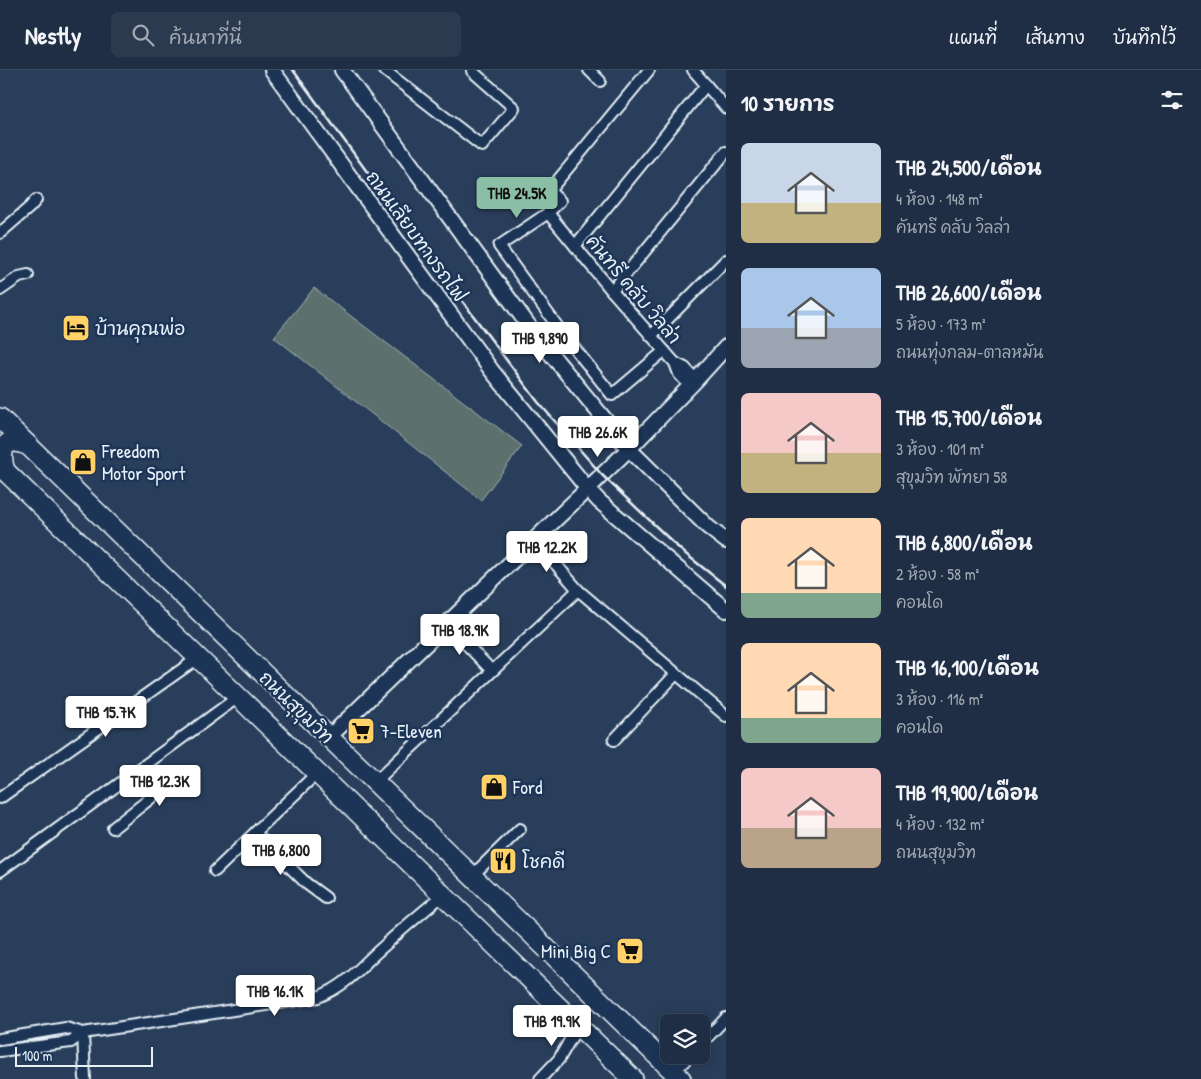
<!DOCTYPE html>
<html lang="th">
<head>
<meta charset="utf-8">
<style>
  :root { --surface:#1f2e44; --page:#2c3a4f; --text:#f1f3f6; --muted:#a1a8b2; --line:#3c4a5d; --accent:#8abfa5 }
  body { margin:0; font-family:"Patrick Hand","Playpen Sans Thai",sans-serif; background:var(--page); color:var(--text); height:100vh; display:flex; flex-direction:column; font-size:19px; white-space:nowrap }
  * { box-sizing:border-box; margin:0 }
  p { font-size:16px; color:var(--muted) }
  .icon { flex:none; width:28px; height:28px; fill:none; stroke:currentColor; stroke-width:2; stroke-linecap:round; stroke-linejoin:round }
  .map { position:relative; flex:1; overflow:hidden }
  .drawer { display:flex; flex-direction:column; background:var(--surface); width:475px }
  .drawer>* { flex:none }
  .controls { position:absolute; left:660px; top:944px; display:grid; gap:10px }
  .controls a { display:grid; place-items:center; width:50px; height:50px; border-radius:8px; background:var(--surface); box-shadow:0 2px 12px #0003,0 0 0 1px var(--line); font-size:25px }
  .scale { position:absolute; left:15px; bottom:12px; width:138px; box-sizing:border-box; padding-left:5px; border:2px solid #e8f1f8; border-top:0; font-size:14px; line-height:18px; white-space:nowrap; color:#e8f1f8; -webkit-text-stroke:4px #1d3557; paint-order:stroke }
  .price { position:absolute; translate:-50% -42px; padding:0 11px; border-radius:5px; background:#fff; color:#222; font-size:16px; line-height:32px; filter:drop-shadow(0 1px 2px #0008) }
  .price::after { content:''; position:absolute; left:50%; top:30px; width:15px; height:11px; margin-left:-8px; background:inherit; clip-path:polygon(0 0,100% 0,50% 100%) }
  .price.on { background:var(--accent); color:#111 }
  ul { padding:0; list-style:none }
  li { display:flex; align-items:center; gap:15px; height:125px; padding:0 15px }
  li span { display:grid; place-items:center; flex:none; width:140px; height:100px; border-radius:8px; color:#555 }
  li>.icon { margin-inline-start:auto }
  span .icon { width:60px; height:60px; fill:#fffc; stroke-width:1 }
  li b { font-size:21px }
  h2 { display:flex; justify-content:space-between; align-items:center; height:60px; padding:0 15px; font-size:21px }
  header { display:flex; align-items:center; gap:30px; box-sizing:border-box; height:70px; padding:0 25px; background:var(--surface); border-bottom:1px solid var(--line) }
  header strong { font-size:24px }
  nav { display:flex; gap:28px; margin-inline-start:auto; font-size:18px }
  .search { width:350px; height:45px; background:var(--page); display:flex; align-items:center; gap:12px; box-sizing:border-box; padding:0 18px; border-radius:8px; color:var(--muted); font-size:19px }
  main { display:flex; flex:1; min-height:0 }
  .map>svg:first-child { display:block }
</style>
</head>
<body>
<header>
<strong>Nestly</strong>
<div class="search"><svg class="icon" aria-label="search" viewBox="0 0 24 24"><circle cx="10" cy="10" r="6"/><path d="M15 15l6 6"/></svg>ค้นหาที่นี่</div>
<nav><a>แผนที่</a><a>เส้นทาง</a><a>บันทึกไว้</a></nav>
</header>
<main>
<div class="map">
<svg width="726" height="1009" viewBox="0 0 726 1009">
  <rect width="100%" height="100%" fill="#293e5a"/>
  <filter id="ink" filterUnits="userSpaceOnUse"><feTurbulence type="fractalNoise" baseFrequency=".02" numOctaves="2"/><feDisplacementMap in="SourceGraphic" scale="10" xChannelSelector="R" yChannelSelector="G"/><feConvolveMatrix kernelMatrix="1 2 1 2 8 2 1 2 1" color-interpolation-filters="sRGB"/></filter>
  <g filter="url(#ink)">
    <path fill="#5b716d" stroke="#a2b1b2" d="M314,218L522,376L481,430L274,267Z"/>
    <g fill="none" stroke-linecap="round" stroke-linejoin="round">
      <defs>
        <g id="street">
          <path d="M384,0L482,76L514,38L472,1"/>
          <path d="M589,0L600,11"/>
          <path d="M649,0L549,121L560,131L548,143L499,176L563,264L612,325L664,281"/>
          <path d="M693,0L726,38"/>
          <path d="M548,143L612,221L675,293L679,304L690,316"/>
          <path d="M0,163L30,137L36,130"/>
          <path d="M575,176L706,15"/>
          <path d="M0,220L19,207L28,205"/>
          <path d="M612,221L726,82"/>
          <path d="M651,266L726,190"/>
          <path d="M675,293L685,298L696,310"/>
          <path d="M534,469L578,520L726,646"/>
          <path d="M446,553L492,601"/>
          <path d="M614,670L676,604"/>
          <path d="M375,712L578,520"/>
          <path d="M0,728L198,588"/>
          <path d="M113,758L152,727L133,703"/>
          <path d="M255,763L307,814L326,828"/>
          <path d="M0,801L238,627"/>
          <path d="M215,801L317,703"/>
          <path d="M472,806L520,759"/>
          <path d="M0,969L66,958L83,963"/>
          <path d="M701,974L726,948"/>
          <path d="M0,981L71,972L83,963"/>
          <path d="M674,1002L690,985"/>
          <path d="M85,1009L83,963L318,927C350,914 359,897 384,876C403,858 423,842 443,825"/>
          <path d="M540,1009L559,989L578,956"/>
        </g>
        <g id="secondary">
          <path d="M272,0L492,301L587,418L599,431L726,540"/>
          <path d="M342,0L537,267L629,379L708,457L726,471"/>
          <path d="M329,667L629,379L696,310L726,277"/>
        </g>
        <g id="highway">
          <path d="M0,348L681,1009"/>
          <path d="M0,396L633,1009"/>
          <path d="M5,401C2,392 0,375 11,372C16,371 23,374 28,375"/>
        </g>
      </defs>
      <use href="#street" stroke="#e8f1f8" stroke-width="14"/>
      <use href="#secondary" stroke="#e8f1f8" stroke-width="18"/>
      <use href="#highway" stroke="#e8f1f8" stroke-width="22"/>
      <use href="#street" stroke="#1d3557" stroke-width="10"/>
      <use href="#secondary" stroke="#1d3557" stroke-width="14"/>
      <use href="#highway" stroke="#1d3557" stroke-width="19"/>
      <path stroke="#e8f1f8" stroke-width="2.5" d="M293,0L421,176L538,332L602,405L682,481L726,516"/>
    </g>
  </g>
  <defs>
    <symbol id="hotel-square" viewBox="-11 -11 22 22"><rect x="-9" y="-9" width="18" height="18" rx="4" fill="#ffd166" stroke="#1d3557"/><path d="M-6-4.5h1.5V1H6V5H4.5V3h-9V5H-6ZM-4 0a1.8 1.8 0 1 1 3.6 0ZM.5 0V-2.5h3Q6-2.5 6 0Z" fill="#111"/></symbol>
    <symbol id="shop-square" viewBox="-11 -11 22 22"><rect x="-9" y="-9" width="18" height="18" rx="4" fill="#ffd166" stroke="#1d3557"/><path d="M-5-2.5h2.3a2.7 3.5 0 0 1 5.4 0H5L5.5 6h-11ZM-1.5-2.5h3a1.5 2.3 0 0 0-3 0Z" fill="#111"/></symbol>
    <symbol id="supermarket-square" viewBox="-11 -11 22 22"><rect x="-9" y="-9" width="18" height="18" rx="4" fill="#ffd166" stroke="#1d3557"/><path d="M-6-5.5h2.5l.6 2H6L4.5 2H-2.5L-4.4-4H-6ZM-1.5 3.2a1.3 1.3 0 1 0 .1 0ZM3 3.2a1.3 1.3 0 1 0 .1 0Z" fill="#111"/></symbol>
    <symbol id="restaurant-square" viewBox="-11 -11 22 22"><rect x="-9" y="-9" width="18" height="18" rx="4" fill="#ffd166" stroke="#1d3557"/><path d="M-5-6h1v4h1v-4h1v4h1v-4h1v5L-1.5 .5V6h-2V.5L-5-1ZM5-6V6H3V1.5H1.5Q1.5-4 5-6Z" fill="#111"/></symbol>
  </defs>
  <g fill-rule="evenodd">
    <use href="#hotel-square" x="60" y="242" width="32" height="32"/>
    <use href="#shop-square" x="67" y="376" width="32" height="32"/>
    <use href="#supermarket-square" x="345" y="645" width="32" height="32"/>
    <use href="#shop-square" x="478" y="701" width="32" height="32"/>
    <use href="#restaurant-square" x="487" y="775" width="32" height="32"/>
    <use href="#supermarket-square" x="614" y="865" width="32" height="32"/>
  </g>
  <g text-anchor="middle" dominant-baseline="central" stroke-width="5" stroke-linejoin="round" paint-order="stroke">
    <g font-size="19" fill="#e8f1f8" stroke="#1d3557">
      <text transform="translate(417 166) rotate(54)">ถนนเลียบทางรถไฟ</text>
      <text transform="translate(634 219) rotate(50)">คันทรี คลับ วิลล่า</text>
      <text transform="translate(297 637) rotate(44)">ถนนสุขุมวิท</text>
    </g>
    <g font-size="19" fill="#e8f1f8" stroke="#1d3557" text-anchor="start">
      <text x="95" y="258">บ้านคุณพ่อ</text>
      <text x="102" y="381">Freedom<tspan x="102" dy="22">Motor Sport</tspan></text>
      <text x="380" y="661">7-Eleven</text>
      <text x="513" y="717">Ford</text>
      <text x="522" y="791">โชคดี</text>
      <text x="611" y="881" text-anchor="end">Mini Big C</text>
    </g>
  </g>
</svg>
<div class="controls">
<a><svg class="icon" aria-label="layers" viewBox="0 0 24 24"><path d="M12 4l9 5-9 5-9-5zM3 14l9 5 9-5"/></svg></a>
</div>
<div class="scale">100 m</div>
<b class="price on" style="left:517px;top:149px">THB 24.5K</b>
<b class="price" style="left:540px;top:294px">THB 9,890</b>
<b class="price" style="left:598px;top:388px">THB 26.6K</b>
<b class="price" style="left:547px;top:503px">THB 12.2K</b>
<b class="price" style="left:460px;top:586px">THB 18.9K</b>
<b class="price" style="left:106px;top:668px">THB 15.7K</b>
<b class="price" style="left:160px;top:737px">THB 12.3K</b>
<b class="price" style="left:281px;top:806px">THB 6,800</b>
<b class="price" style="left:275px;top:947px">THB 16.1K</b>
<b class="price" style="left:552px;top:977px">THB 19.9K</b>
</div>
<section class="drawer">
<h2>10 รายการ<svg class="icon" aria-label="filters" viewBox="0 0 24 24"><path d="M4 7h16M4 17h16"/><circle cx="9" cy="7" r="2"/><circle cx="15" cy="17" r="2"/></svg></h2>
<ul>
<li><span style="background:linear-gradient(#c9d6e8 60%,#c2b280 0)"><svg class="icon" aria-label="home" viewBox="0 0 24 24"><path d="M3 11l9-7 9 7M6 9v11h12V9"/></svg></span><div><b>THB 24,500/เดือน</b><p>4 ห้อง · 148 m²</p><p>คันทรี คลับ วิลล่า</p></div></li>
<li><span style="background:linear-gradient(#a9c7e8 60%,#9aa5b1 0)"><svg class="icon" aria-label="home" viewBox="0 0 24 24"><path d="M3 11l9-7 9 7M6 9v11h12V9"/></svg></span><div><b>THB 26,600/เดือน</b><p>5 ห้อง · 173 m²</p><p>ถนนทุ่งกลม-ตาลหมัน</p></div></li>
<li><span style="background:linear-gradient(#f6c9c9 60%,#c2b280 0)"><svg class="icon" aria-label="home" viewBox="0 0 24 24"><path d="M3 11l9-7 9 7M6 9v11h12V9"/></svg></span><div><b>THB 15,700/เดือน</b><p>3 ห้อง · 101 m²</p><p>สุขุมวิท พัทยา 58</p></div></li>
<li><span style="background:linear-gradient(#ffd9b3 75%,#7fa58c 0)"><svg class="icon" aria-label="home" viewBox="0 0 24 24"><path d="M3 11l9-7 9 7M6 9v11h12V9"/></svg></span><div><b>THB 6,800/เดือน</b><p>2 ห้อง · 58 m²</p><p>คอนโด</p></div></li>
<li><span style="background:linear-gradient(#ffd9b3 75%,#7fa58c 0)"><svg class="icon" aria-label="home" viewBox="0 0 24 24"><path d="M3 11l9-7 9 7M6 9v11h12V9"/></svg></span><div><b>THB 16,100/เดือน</b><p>3 ห้อง · 116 m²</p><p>คอนโด</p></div></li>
<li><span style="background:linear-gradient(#f6c9c9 60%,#b9a48a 0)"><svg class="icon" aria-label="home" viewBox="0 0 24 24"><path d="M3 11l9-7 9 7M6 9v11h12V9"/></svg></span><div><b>THB 19,900/เดือน</b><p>4 ห้อง · 132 m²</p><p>ถนนสุขุมวิท</p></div></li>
</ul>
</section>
</main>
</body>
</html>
